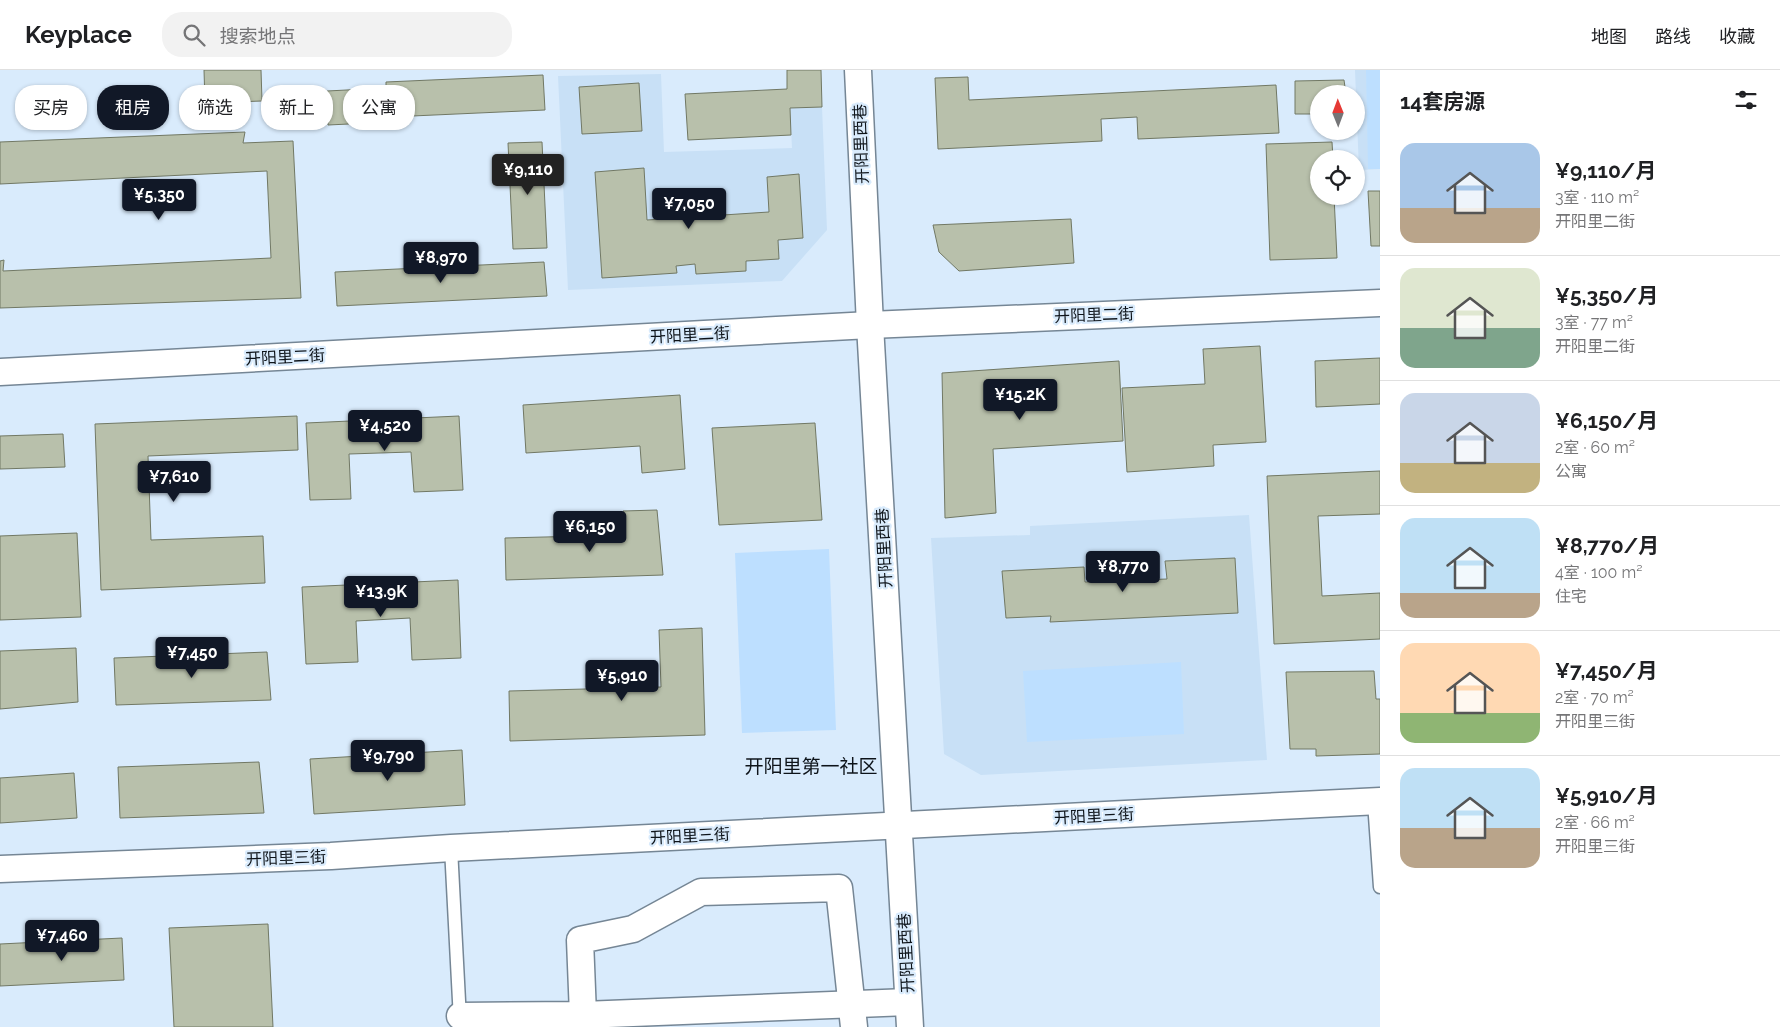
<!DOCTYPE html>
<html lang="zh">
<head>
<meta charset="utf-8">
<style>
  :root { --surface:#fff; --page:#f2f2f2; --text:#202124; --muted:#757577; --line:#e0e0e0; --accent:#111827 }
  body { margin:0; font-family:Raleway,"Noto Sans SC",sans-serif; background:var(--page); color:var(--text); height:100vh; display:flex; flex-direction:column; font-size:19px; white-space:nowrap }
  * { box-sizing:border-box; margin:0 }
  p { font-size:16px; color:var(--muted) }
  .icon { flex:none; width:28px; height:28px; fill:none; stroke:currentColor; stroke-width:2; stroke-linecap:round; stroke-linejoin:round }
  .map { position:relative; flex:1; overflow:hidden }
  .details { display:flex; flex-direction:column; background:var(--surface); width:400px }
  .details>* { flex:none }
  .guide { position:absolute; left:15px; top:15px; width:475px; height:45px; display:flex; gap:10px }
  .needle { width:32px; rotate:359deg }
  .fabs { position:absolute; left:1310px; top:15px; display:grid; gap:10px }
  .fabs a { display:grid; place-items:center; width:55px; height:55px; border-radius:50%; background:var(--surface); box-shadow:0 1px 4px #0004; font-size:25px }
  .price { position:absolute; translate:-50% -42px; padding:0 11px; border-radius:5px; background:var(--accent); color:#fff; font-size:16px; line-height:32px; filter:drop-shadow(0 1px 2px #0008) }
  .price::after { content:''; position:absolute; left:50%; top:30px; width:15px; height:11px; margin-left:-8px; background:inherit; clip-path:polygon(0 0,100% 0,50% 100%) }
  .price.selected { background:#222; color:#fff }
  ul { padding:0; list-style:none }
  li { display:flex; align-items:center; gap:15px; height:125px; padding:0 20px }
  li+li { border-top:1px solid var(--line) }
  li span { display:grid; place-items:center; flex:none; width:140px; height:100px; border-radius:15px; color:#555 }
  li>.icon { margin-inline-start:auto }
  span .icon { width:60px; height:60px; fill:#fffc; stroke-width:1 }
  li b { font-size:21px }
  h2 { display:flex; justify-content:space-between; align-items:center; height:60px; padding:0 20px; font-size:21px }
  .pill { padding:0 18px; border-radius:20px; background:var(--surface); box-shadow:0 1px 4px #0004; font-size:18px; line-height:45px }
  .pill.selected { background:var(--accent); color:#fff }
  header { display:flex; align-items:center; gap:30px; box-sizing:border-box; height:70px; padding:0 25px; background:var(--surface); border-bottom:1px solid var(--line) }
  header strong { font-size:24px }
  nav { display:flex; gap:28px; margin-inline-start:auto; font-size:18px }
  .search { width:350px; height:45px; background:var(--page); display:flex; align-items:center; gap:12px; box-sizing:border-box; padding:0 18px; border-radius:20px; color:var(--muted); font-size:19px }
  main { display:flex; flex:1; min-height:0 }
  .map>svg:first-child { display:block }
</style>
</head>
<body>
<header>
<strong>Keyplace</strong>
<div class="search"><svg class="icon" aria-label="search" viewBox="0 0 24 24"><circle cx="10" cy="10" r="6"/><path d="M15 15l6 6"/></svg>搜索地点</div>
<nav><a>地图</a><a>路线</a><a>收藏</a></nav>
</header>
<main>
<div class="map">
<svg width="1380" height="957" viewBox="0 0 1380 957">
  <rect width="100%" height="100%" fill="#d9ebfc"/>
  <g fill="#c8e0f6">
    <path d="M1355,0H1380V99L1359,100Z"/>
    <path d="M661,4L664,82L792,78L790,38L822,37L827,160L782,211L568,220L558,6Z"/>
    <path d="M1249,445L1267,690L981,705L944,684L931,468L1030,465V456Z"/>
  </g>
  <g fill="#bddfff">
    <path d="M1366,0H1380V99H1368Z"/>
    <path d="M829,479L836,660L742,663L735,483Z"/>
    <path d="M1181,592L1184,664L1027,672L1023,601Z"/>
  </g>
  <g fill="#b8c0ab" stroke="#717864">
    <path d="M204,0H261L262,31L205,33Z"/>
    <path d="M787,0H821L822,37L790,38L791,65L688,70L685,24L787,19Z"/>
    <path d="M543,5L545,40L390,47V52L328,55L327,21L386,18V12Z"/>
    <path d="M968,7L969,30L1276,15L1279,63L1138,69L1137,47L1101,49L1102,71L938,79L935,8Z"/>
    <path d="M1344,10L1346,24H1319V44H1295V11Z"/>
    <path d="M639,13L642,61L582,64L579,17Z"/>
    <path d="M245,62L243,73L293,71L301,228L0,238V191L4,190L3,201L271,188L267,101L0,114V72Z"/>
    <path d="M542,72L547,178L513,179L508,73Z"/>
    <path d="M1332,72L1333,89H1319V126H1334L1337,188L1270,190L1266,74Z"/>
    <path d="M644,98L647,150L769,142L767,107L799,104L803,168L778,170L779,189L746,191V201L696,204L695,194L676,196L677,203L602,208L595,102Z"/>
    <path d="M1368,121H1380V176H1371Z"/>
    <path d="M1071,149L1074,193L959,201L939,182L933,155Z"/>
    <path d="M544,192L547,226L337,236L335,202Z"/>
    <path d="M1260,276L1266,372L1213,375L1214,396L1127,402L1122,318L1205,314L1203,279Z"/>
    <path d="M1380,288V334L1316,337L1315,291Z"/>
    <path d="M1119,291L1123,371L993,379L996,443L945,448L942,303Z"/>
    <path d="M680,325L685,399L642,403L640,376L526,383L523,335Z"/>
    <path d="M297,346L298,380L148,386L151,470L263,466L265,513L101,520L95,354Z"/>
    <path d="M459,346L463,420L414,422L411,382L349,384L351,429L310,430L306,353Z"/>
    <path d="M815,353L822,450L719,455L712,358Z"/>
    <path d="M63,364L65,397L0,399V366Z"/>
    <path d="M1380,401V444L1318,446L1322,526L1380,523V569L1274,574L1267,406Z"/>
    <path d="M657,440L663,505L506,510L505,468L624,465L623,441Z"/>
    <path d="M77,463L81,547L0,550V466Z"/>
    <path d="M1235,488L1238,543L1050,552L1051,546L1006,548L1002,501L1084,497L1085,512L1167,509L1165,491Z"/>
    <path d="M458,510L461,588L412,590L410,548L356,551L358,592L306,594L302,517Z"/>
    <path d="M702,558L705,665L510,671L509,621L661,617L659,560Z"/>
    <path d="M76,578L78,632L0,639V581Z"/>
    <path d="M267,582L271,630L116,635L114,588Z"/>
    <path d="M1374,601L1376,629H1380V684L1316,686V679H1290L1286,602Z"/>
    <path d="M462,680L465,735L314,744L310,689Z"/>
    <path d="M259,692L264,743L120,748L118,697Z"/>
    <path d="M74,703L77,748L0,753V708Z"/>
    <path d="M268,854L273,957H174L169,858Z"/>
    <path d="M122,868L124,910L0,916V874Z"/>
  </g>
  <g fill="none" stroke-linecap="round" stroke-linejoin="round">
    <defs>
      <g id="service">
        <path d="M1374,732L1380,817"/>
        <path d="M451,778L460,950"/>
      </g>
      <g id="minor">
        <path d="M858,0L870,255L910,957"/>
        <path d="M0,302L870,255L1380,233"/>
        <path d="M0,799L331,786L451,778L1380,731"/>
        <path d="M583,945L908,932"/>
        <path d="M460,946L583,945L580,870L633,859L701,822L839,818L854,957"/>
      </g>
    </defs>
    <use href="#service" stroke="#758695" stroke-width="15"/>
    <use href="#minor" stroke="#758695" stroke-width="29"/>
    <use href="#service" stroke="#fff" stroke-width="12"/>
    <use href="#minor" stroke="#fff" stroke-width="26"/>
  </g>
  <g text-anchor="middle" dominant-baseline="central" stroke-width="4.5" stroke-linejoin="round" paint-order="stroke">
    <g font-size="16" fill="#0d1319" stroke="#d9ebfc">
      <text transform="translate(861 74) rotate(-92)">开阳里西巷</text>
      <text transform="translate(1094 245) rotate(-2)">开阳里二街</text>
      <text transform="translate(690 265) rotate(-3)">开阳里二街</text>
      <text transform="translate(285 287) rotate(-3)">开阳里二街</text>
      <text transform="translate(884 478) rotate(-93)">开阳里西巷</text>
      <text transform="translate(1094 746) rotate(-3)">开阳里三街</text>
      <text transform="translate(690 766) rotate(-3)">开阳里三街</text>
      <text transform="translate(286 788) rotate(-2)">开阳里三街</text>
      <text transform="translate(906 883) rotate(-93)">开阳里西巷</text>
    </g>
    <g font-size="19" fill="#0d1319" stroke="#d9ebfc">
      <text x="811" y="696">开阳里第一社区</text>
    </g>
  </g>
</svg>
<div class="fabs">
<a><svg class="needle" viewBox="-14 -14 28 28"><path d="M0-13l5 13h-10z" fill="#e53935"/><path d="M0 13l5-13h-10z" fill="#757577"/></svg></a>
<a><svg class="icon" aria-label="locate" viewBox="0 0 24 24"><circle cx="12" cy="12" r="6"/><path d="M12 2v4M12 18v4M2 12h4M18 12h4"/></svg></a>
</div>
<b class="price selected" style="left:528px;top:126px">¥9,110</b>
<b class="price" style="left:159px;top:151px">¥5,350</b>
<b class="price" style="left:689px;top:160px">¥7,050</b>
<b class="price" style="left:441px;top:214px">¥8,970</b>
<b class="price" style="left:1020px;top:351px">¥15.2K</b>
<b class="price" style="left:385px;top:382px">¥4,520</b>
<b class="price" style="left:174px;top:433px">¥7,610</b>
<b class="price" style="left:590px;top:483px">¥6,150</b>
<b class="price" style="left:1123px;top:523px">¥8,770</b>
<b class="price" style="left:381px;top:548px">¥13.9K</b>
<b class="price" style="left:192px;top:609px">¥7,450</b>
<b class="price" style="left:622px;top:632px">¥5,910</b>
<b class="price" style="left:388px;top:712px">¥9,790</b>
<b class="price" style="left:62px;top:892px">¥7,460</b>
<div class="guide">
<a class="pill">买房</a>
<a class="pill selected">租房</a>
<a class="pill">筛选</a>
<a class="pill">新上</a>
<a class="pill">公寓</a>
</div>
</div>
<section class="details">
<h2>14套房源<svg class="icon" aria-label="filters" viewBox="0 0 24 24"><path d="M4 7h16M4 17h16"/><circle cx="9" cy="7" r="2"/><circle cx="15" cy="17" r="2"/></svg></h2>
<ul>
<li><span style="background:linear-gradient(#a9c7e8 65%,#b9a48a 0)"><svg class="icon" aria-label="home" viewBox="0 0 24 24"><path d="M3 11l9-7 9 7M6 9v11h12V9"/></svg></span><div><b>¥9,110/月</b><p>3室 · 110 m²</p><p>开阳里二街</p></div></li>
<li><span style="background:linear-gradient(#dfe7d0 60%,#7fa58c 0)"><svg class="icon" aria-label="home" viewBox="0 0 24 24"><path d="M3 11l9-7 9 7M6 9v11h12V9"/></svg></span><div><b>¥5,350/月</b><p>3室 · 77 m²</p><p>开阳里二街</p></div></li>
<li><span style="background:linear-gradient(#c9d6e8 70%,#c2b280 0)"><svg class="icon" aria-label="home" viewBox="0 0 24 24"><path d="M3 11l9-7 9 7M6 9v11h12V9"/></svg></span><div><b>¥6,150/月</b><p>2室 · 60 m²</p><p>公寓</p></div></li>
<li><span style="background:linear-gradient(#bfe0f5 75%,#b9a48a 0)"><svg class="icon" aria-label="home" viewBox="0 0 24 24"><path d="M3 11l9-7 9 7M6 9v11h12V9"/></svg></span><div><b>¥8,770/月</b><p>4室 · 100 m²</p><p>住宅</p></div></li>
<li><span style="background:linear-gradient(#ffd9b3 70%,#8fb573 0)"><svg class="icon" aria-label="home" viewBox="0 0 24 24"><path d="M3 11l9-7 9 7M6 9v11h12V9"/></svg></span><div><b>¥7,450/月</b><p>2室 · 70 m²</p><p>开阳里三街</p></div></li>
<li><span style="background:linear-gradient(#bfe0f5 60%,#b9a48a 0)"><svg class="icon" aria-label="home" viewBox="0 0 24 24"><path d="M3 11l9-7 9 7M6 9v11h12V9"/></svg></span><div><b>¥5,910/月</b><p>2室 · 66 m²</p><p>开阳里三街</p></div></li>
</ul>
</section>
</main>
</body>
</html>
